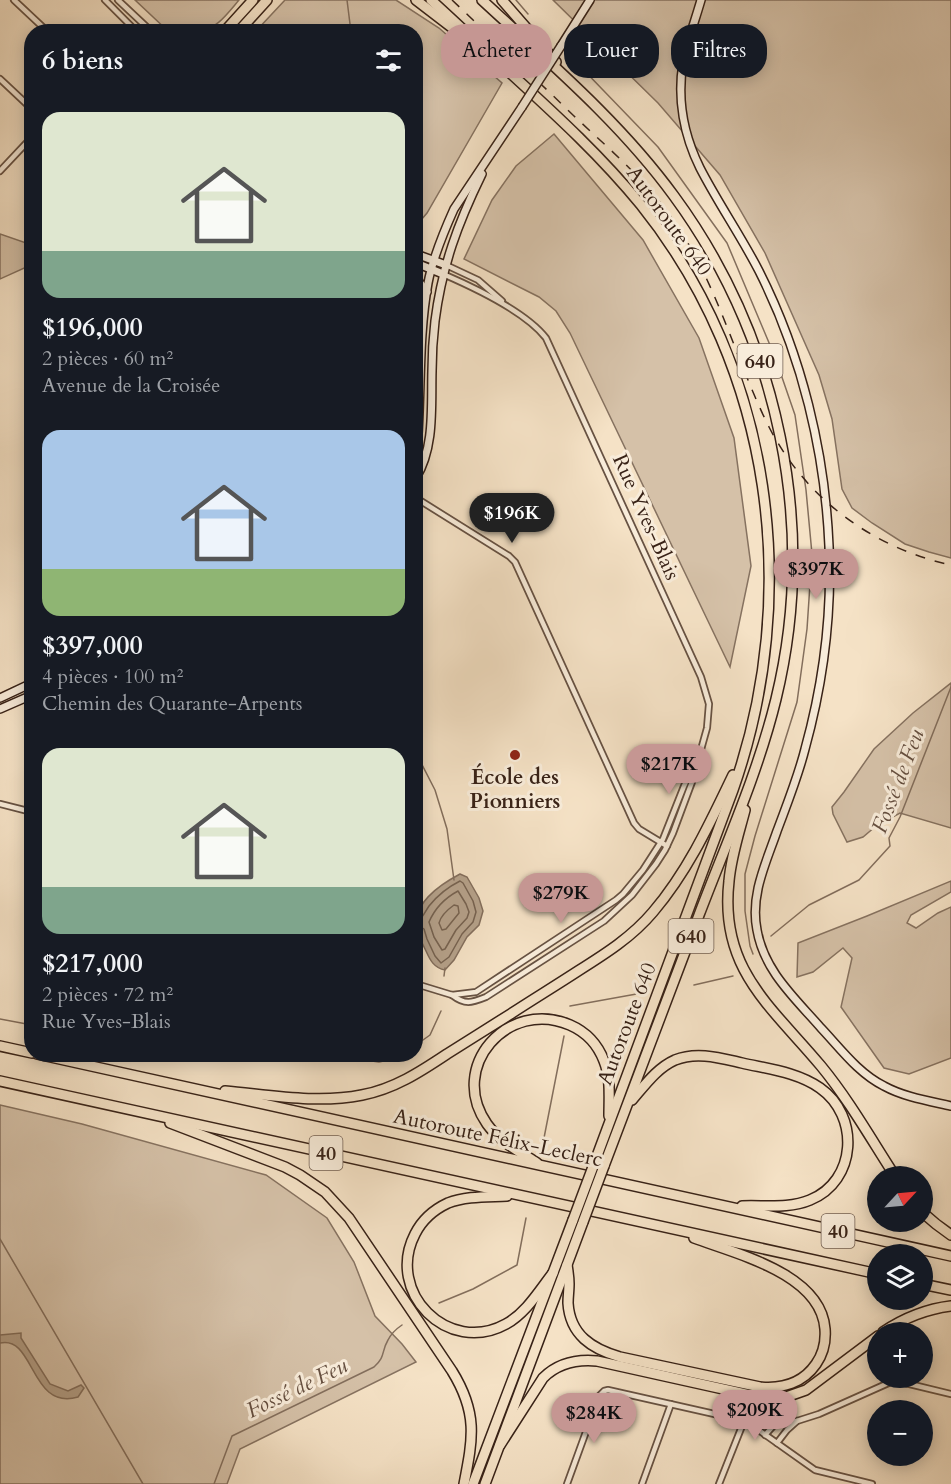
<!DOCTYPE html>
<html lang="fr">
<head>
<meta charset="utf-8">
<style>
  :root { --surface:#171b24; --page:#20242c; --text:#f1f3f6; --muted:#9ea1a6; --accent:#c59692 }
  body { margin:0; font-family:Cardo,serif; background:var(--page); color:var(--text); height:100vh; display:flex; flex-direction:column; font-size:22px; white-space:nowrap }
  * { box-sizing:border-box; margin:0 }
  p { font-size:20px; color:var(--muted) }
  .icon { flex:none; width:33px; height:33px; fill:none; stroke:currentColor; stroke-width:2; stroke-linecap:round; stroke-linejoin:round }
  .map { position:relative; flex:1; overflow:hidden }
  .drawer { position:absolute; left:24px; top:24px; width:399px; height:1038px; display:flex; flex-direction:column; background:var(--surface); border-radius:24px; box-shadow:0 3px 15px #0003 }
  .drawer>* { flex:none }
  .banner { position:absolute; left:441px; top:24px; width:420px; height:54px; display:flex; gap:12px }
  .needle { width:39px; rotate:64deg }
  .fabs { position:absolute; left:867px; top:1166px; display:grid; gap:12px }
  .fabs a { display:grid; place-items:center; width:66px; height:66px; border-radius:50%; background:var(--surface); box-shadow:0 3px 15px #0003; font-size:30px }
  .price { position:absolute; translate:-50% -51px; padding:0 14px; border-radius:21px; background:var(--accent); color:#111; font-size:20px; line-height:39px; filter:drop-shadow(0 2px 3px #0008) }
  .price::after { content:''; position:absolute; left:50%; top:36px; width:18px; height:14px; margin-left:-9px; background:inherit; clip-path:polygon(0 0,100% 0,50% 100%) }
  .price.on { background:#222; color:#fff }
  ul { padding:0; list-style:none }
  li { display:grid; align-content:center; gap:12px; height:318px; padding:0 18px }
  li span { display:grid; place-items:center; height:186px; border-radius:18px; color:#555 }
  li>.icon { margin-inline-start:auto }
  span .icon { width:108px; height:108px; fill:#fffc; stroke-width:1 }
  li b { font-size:26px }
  h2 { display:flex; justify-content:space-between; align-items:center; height:72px; padding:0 18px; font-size:26px }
  .tag { padding:0 21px; border-radius:24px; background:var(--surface); box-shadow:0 3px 15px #0003; font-size:21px; line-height:54px }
  .tag.on { background:var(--accent); color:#111 }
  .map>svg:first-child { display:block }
</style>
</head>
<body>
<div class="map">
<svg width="951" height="1484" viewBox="0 0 951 1484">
  <rect width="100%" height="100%" fill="#f5e2c6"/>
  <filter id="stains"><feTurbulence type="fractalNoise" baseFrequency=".00333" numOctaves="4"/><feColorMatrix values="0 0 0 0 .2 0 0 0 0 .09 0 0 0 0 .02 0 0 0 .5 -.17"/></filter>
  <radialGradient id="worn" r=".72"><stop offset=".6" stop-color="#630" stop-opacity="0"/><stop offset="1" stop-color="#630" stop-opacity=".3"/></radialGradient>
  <g fill="#d5c1a8" stroke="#867260" stroke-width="1.5">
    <path d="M135,0H239C228,13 216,30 198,32C188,32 178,32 169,32Z"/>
    <path d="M285,0H396L439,28L502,83L427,213L416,226V32L256,31Z"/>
    <path d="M553,0H951V558L929,552L905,544L872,523L852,508L842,489L832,419L819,375L765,253L720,175L658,103Z"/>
    <path d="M554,134L643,240L699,338L734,438L751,566L730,667L570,333L556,311L539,297L464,259L492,200L516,166Z"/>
    <path d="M0,234L32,245L31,265L0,279Z"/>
    <path d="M951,683V828L900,813L876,826L863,837L847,842L833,814L832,807L844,792L874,749L913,713Z"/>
    <path d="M951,881V892L911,915L907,923L916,928L938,913L951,907V1058L909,1074L884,1068L841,1007L852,958L843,948L813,972L797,977L798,943L867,916Z"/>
    <path d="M0,1105L82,1124L266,1175L327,1218L354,1262L375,1316L402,1344L416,1362L240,1449L227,1484H0Z"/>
  </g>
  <g fill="#b5a18a" stroke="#836e5c" stroke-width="1.5">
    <path d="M460,874L467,877L479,898L483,911L479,925L467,937L454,960L445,970C434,968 430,960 426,951C422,943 415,930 416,920C419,899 443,883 460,874Z"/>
    <path d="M21,1333V1338L50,1384L68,1391L81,1385L84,1388L78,1397C30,1411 35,1335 0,1343V1335Z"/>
  </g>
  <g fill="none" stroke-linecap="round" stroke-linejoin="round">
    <g stroke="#766250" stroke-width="1.5">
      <path d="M460,881L463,883L473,901L476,912L473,922L462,934L449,957L441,963L435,956L427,939L424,929L418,925V922C423,917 425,912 429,906C437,896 448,887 460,881Z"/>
      <path d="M458,891L466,904L469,912L467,918L456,930L445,949L442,950L434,937L429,922C435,908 445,898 458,891Z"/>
      <path d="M454,905L458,906L459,913L446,929L442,930L439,923C441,915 447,910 454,905Z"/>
    </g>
    <g stroke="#836e5c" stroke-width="1.5">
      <path d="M347,0L351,32"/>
      <path d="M516,0L528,14"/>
      <path d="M575,61L658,147L727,243L775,357L795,415L806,490L812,554L807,629L797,702L755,836L745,874V911L750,946L753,954"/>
      <path d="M416,753L435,790L447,829L454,880"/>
      <path d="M771,936L809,905L859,880L890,846L889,838L900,817L951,687"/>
      <path d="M444,976L445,968"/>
      <path d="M694,985L733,976"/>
      <path d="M570,1006L642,993"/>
      <path d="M0,1019L32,1025"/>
      <path d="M416,1045L430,1035L441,1011"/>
      <path d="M321,1054L379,1062L393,1059L401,1054"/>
      <path d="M543,1143L564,1036"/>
      <path d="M0,1239L143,1484"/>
      <path d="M439,1303L473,1289L517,1265L526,1218"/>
      <path d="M214,1484L232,1436L374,1367C386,1356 381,1352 388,1340C391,1334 396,1329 402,1325"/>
    </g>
    <defs>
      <g id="street">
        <path d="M14,0L48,32"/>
        <path d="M105,0L137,32"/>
        <path d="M118,0L152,32"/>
        <path d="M0,79L32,109"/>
        <path d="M0,171L32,137"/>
        <path d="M446,265L478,280L502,301"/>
        <path d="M443,274C473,287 526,312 546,338L701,677L709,704L707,728L692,782L673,833L665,850L656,864L632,895L604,921L486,997C471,1003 465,1005 452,995"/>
        <path d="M416,498L509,556L515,562L634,823L639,829L667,846"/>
        <path d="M0,804L32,812"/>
        <path d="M416,984L452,995L476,992L616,900L623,894L643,870L663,839L684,786L693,767"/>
        <path d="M765,1435L775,1424L797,1421L819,1414L893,1381L901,1382L951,1394"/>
        <path d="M777,1443L787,1430L797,1421"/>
        <path d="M567,1484L599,1396L604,1391L608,1390L741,1420L760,1431L815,1470L872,1484"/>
        <path d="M642,1484L671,1404"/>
        <path d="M719,1484L744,1421"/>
      </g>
      <g id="secondary">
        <path d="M701,0C695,21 687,42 683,63C677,99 684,136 700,168C718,203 741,236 759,271C802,356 825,452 829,546C832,614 823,684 805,749C798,777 787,804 777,831C766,863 750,895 757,930C764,971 795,998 821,1028C840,1048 858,1073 884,1086C904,1097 929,1101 951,1106"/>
        <path d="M561,46L590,0"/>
        <path d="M416,254L446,265"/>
        <path d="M416,263L443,274"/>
        <path d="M416,278L427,292"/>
        <path d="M416,449L418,434C421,384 419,333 428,283C432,262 445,229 454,209L522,107"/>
        <path d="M416,478C435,447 431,406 432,371C432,354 433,338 435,321C442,266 458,223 482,174"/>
        <path d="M0,698L32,683"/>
        <path d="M0,709L32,695"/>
      </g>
      <g id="highway">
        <path d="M416,0L459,33"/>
        <path d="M431,0C453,20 474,40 495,59C546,106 597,151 641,205C773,369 802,594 733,790L594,1164"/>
        <path d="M482,0C549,62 620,122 674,196C779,339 818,527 776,699C758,773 726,844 699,915C667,999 636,1083 604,1166"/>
        <path d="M502,0L556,62"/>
        <path d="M224,32L253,0"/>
        <path d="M238,32L267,0"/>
        <path d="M745,810C739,833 731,857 729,881C719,969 771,1006 821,1066C849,1100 871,1139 895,1176"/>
        <path d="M0,1046L32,1053"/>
        <path d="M37,1054L951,1256"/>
        <path d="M0,1081L878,1274"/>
        <path d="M225,1091C270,1095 317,1104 362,1095C394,1089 420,1072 447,1054C468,1041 488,1028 509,1015C532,1000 555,986 578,971C605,954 632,937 653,912C688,871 710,823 733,775"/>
        <path d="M632,1100C645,1085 657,1068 675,1060C697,1051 720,1058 742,1063C768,1069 797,1072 820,1088C860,1116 857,1181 810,1200C789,1209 764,1205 742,1206"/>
        <path d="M170,1123L285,1167L300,1175L325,1192L349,1218L452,1371C478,1413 473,1438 464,1484"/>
        <path d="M537,1163C520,1152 499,1141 487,1124C447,1067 508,998 570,1025C586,1032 598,1045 604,1061C611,1078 609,1098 609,1116"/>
        <path d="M507,1196C488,1197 466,1196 448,1203C433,1210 422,1220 415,1234C385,1292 448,1356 506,1324C526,1313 539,1291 553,1273"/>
        <path d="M922,1212L936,1224L951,1235"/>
        <path d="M567,1265C568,1271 569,1278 569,1284C569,1290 568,1297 568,1303C570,1335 592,1349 620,1357L760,1387C782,1389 803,1383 816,1364C823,1354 826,1342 825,1329C821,1274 737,1254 694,1238"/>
        <path d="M922,1284L951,1290"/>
        <path d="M883,1332C904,1318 926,1309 951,1306"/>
        <path d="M500,1445L543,1378C558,1363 576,1359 597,1361L759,1397L771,1398L786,1397L806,1390L878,1336"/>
        <path d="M473,1484L573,1220"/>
        <path d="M485,1484L583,1222"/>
      </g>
    </defs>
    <use href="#street" stroke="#675243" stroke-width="8"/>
    <use href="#secondary" stroke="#382217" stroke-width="10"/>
    <use href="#highway" stroke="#382217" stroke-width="12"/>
    <use href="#street" stroke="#f8ecda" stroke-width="4.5"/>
    <use href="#secondary" stroke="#f8ecda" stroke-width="7"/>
    <use href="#highway" stroke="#f5e2c6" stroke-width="9"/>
    <path stroke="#382217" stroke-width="1.5" stroke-dasharray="10 10" stroke-linecap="butt" d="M452,0C493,39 534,77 574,116C606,146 640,175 666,210C716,276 733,355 769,427C806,499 873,548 951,565"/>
    <defs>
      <path id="secondary-bridge" d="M522,107L561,46"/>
      <g id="highway-bridge">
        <path d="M573,1220L594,1164"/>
        <path d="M583,1222L604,1166"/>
      </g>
    </defs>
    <use href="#secondary-bridge" stroke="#382217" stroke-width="10" stroke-linecap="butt"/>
    <use href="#highway-bridge" stroke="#382217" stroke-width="12" stroke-linecap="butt"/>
    <use href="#secondary-bridge" stroke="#f8ecda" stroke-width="7"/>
    <use href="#highway-bridge" stroke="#f5e2c6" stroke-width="9"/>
  </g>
  <circle fill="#8f2418" stroke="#f8ecda" stroke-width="2" cx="515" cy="755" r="6"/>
  <g text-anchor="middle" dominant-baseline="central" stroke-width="6" stroke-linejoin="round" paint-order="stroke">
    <g fill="#f8ecda" stroke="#725f52" stroke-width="1.5">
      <rect x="737.5" y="344" width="45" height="34" rx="4.5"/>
      <rect x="668.5" y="919" width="45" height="34" rx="4.5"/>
      <rect x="309.5" y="1136" width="33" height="34" rx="4.5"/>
      <rect x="821.5" y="1214" width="33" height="34" rx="4.5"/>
    </g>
    <g font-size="20" font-weight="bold" fill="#382217">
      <text x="760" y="361">640</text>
      <text x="691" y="936">640</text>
      <text x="326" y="1153">40</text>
      <text x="838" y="1231">40</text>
    </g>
    <g font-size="21" fill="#382217" stroke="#f8ecda">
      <text transform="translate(669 221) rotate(54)">Autoroute 640</text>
      <text transform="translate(646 517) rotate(66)">Rue Yves-Blais</text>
      <text transform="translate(627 1024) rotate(-69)">Autoroute 640</text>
      <text transform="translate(498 1138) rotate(12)">Autoroute Félix-Leclerc</text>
    </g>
    <g font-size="21" font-weight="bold" fill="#382217" stroke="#f8ecda">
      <text x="515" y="777">École des<tspan x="515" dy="24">Pionniers</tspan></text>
    </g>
    <g font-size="22" font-style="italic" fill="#644e3f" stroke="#f8ecda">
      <text transform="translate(898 781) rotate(-69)">Fossé de Feu</text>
      <text transform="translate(297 1388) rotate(-26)">Fossé de Feu</text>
    </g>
  </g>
  <rect width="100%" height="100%" filter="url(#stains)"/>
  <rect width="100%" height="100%" fill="url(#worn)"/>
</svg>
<div class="fabs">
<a><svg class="needle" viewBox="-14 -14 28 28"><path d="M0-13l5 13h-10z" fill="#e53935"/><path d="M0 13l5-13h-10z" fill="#9ea1a6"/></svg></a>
<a><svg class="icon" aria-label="layers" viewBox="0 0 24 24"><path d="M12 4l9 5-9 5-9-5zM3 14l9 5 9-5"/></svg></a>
<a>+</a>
<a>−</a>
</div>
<b class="price on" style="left:512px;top:544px">$196K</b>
<b class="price" style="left:816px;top:600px">$397K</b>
<b class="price" style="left:669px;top:795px">$217K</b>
<b class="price" style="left:561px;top:924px">$279K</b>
<b class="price" style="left:755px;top:1441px">$209K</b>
<b class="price" style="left:594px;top:1444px">$284K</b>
<div class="banner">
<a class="tag on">Acheter</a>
<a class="tag">Louer</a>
<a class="tag">Filtres</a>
</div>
<section class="drawer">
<h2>6 biens<svg class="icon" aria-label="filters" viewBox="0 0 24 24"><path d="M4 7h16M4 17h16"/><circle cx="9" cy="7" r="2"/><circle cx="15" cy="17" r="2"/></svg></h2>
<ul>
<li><span style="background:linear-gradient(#dfe7d0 75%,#7fa58c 0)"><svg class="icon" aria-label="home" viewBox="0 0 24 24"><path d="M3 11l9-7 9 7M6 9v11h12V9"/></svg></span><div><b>$196,000</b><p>2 pièces · 60 m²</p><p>Avenue de la Croisée</p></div></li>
<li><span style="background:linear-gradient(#a9c7e8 75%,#8fb573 0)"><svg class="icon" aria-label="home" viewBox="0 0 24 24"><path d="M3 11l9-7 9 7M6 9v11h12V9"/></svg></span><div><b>$397,000</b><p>4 pièces · 100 m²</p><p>Chemin des Quarante-Arpents</p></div></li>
<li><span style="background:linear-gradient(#dfe7d0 75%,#7fa58c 0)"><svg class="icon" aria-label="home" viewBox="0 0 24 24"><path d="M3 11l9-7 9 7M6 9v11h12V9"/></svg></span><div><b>$217,000</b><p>2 pièces · 72 m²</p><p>Rue Yves-Blais</p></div></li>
</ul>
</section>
</div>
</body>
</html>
